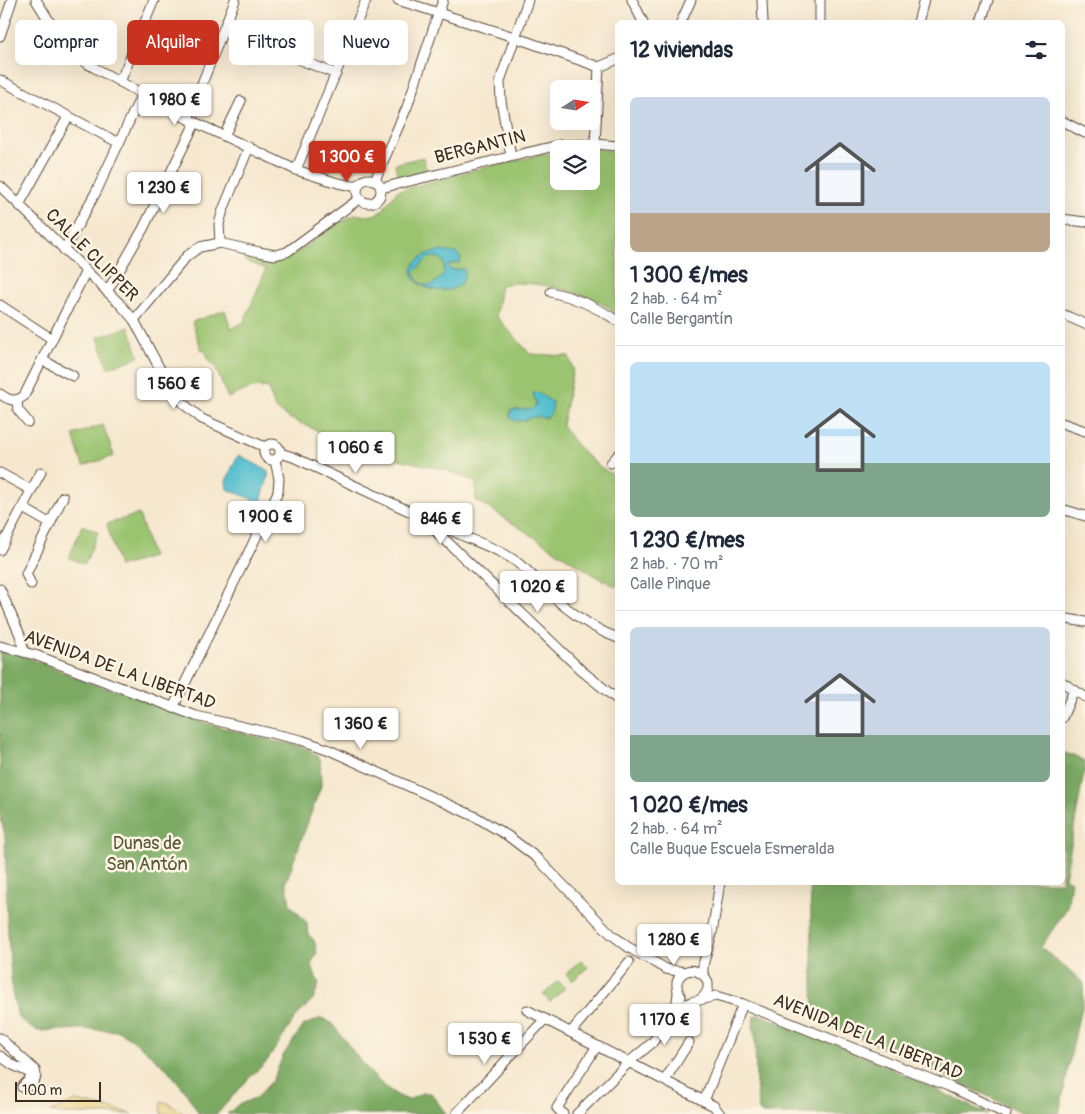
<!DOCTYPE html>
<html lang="es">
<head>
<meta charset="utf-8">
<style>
  :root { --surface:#fff; --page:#f2f2f3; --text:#1f2937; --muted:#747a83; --line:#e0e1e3; --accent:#c8321e }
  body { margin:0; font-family:Pangolin,sans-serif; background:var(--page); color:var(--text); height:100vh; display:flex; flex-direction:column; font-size:19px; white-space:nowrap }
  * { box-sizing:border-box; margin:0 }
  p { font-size:16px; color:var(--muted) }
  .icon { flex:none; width:28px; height:28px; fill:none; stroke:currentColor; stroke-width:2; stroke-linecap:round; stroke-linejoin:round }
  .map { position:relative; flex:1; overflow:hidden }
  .drawer { position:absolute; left:615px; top:20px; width:450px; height:865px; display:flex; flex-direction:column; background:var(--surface); border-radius:8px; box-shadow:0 5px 20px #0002 }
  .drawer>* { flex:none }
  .banner { position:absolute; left:15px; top:20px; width:475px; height:45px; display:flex; gap:10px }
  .needle { width:32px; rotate:78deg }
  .buttons { position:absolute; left:550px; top:80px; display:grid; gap:10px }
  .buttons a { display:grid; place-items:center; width:50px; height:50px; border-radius:8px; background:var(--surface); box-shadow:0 5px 20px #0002; font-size:25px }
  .scale { position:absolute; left:15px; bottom:12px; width:86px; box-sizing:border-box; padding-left:5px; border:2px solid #3b2a1e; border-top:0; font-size:14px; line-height:18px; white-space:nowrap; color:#3b2a1e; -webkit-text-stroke:4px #fcf5e5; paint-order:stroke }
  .price { position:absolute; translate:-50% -42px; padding:0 11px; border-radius:5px; background:#fff; color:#222; font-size:16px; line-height:32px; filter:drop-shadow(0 1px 2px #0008) }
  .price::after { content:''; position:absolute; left:50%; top:30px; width:15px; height:11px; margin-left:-8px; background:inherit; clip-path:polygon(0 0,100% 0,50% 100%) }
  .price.on { background:var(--accent); color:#fff }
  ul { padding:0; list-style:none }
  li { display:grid; align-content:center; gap:10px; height:265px; padding:0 15px }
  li+li { border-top:1px solid var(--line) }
  li span { display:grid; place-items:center; height:155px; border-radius:8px; color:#555 }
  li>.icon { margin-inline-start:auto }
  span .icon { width:90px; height:90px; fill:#fffc; stroke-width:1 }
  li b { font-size:21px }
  h2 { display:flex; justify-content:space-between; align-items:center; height:60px; padding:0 15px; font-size:21px }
  .tag { padding:0 18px; border-radius:8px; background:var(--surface); box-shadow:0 5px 20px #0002; font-size:18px; line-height:45px }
  .tag.on { background:var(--accent); color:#fff }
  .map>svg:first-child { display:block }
</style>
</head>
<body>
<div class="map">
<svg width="1085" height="1114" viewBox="0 0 1085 1114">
  <rect width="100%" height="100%" fill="#fcf5e5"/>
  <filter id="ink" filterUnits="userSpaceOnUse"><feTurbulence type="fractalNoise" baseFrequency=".02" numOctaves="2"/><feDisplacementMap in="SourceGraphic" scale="10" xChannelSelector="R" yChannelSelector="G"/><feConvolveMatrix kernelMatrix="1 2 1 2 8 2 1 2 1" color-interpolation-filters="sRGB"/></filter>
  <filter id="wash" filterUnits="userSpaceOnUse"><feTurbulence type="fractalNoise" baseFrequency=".0096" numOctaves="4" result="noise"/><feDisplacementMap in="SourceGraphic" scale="20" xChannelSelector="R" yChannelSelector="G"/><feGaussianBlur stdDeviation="1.12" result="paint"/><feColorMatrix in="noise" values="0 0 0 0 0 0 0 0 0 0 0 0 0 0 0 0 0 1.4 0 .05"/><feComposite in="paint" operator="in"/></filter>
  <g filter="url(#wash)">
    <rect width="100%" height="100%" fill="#f6e8cf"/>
    <g fill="#9bc471" stroke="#6b7748">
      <path d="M585,148L617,152V316C614,313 613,310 610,308C585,292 529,278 501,285L496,316L530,354L569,356L573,369L562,425C577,448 593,465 617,477V587L594,575L476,500V482L446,470L389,457L341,441L289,418L275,409L268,387L251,388L228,398L215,366L210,363L205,350L202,351L192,322L225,310L231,329L244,322L266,269L245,261L247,254L270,259L284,258L296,253L333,227L356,214L365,216L374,215L382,211L397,191L478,169L559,151V181H591V149H569Z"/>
      <path d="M423,157L427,171L398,178L395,164Z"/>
      <path d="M129,327L139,357L108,368L98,337Z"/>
      <path d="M103,425L114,456L83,466L73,435Z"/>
      <path d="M139,514L152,557L119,567L107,524Z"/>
      <path d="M82,525L98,532L85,564L69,558Z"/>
      <path d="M581,960L588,967L572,981L566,974Z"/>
      <path d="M558,981L565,988L550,1002L543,995Z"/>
    </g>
    <g fill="#7caa63" stroke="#5c6a40">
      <path d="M0,652C43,656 80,687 123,691L205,723L273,741L296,744L311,751L320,759L321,786L286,882L290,904L307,923L308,934L314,940L317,952L311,965L319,984L314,998L296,1017L267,1061L251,1076L217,1114H199L185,1091L167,1069L133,1040L118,1031L84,1029L38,1031L28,1026L18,1017L12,992L7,918L5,835L0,815Z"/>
      <path d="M1063,752L1085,761V767L1065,878L1071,881L1067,908L1041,947L1084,983C1082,995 1085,1006 1079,1016L1059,1114H1025L916,1062L814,1019L810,883L1062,882Z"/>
      <path d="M758,1014L847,1048L988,1114H762L759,1111L756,1083L755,1036L753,1030L754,1017Z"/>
      <path d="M322,1018L331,1023C353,1048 376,1090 409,1100L422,1093H431L446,1114H227L238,1105L257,1097L272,1081L284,1054L304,1025Z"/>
    </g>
    <g fill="#eeda9e" stroke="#94825e">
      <path d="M76,1101L133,1114H61L51,1112Z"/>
      <path d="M161,1101L168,1103L184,1114H161Z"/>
    </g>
    <g fill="#53becf" stroke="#477476" fill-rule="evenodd">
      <path d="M441,251L457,253L461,258L460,262L448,265L450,270L464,269C471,304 400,291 414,265C419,256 431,252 441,251ZM434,257L440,258L444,263V275L432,285C423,287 415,281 414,272L428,258Z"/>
      <path d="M537,392L552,402C553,409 552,414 546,418C542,418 538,416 534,417C525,419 517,425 510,417L511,410L532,409L535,406L536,402L533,395L534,393Z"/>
      <path d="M239,455L268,471V477L261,502H259L227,489L226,481L237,457Z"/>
    </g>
  </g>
  <g filter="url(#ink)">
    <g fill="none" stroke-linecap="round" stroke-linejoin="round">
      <defs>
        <g id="minor">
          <path d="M36,0L63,43L77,57L93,67L188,119L296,170L338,183L358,187"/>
          <path d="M398,0L514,37L599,67L618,59"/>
          <path d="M632,0L643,22"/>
          <path d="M762,0L763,22"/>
          <path d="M681,22L691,0"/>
          <path d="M820,22V0"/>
          <path d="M918,22L924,0"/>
          <path d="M981,22L988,0"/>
          <path d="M224,30L336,74"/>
          <path d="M0,36L12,0"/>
          <path d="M0,80L119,143"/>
          <path d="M120,82L154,0"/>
          <path d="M188,119L235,0"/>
          <path d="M1062,121L1085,133"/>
          <path d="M224,136L241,101"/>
          <path d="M595,144L599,67"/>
          <path d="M511,156L501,101L500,81L528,0"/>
          <path d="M296,170L366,0"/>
          <circle cx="369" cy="191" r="12"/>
          <path d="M375,180L407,107L443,0"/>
          <path d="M0,186L120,304L134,320L170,388L186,406L202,419L265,447"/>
          <path d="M381,188L559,145L595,144L618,146"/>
          <path d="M19,205L68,117"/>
          <path d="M1062,219L1085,222"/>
          <path d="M220,243L219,224L223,210L249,147"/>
          <path d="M64,250L96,192L142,94"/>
          <path d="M107,292L143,229L195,123"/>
          <path d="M551,292C574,297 597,307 618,321"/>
          <path d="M0,305L52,339"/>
          <path d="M1062,314L1085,324"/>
          <path d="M134,320L187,256L200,247L220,243L259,252L275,255L287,252L359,199"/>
          <path d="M42,360L73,376"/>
          <path d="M0,394C9,400 14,403 24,396L86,271"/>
          <path d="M17,401L18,410L28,422"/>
          <path d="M1062,423L1085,431"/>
          <circle cx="272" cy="452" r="8"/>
          <path d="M280,453L293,457L424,518L437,522L443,528L442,532L439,533L433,529L432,524L435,522"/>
          <path d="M611,463L618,455"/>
          <path d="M0,473L31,490"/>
          <path d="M23,508L49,523"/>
          <path d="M1062,509L1085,516"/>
          <path d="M440,524C460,537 485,543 506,555C529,568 544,590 564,606C580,619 598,631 618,638"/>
          <path d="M437,532L582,671L618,700"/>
          <path d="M0,550L41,472"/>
          <path d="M31,584L26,574L63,497"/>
          <path d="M0,589L20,635L24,652"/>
          <path d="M1062,618L1085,622"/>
          <path d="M0,646L35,655L196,716L301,740L327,749L476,817L508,836L537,858L611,934L628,947L666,969L685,972"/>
          <path d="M1062,682L1085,697"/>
          <path d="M173,708L278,492L279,479L275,460"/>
          <path d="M1062,718L1074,690"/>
          <path d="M703,974V965L712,933L720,882"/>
          <path d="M681,997C678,992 676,988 677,982C685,956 724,979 701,999"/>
          <path d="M676,1009L691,1002L716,996L743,1004L948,1086L1006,1114"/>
          <path d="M527,1010L704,1101L714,1106L720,1114"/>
          <path d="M571,1032L629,962"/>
          <path d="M0,1038L35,1070C38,1080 33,1086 22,1087"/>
          <path d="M0,1056L13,1065L30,1073L31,1078L24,1085"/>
          <path d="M665,1080L689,1042"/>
          <path d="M704,1101L743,1004"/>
          <path d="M458,1114L457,1113L545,1019"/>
          <path d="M563,1114L557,1108L597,1046"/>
          <path d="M577,1114L629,1062L652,1043L676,1009L678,993"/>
        </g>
      </defs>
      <use href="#minor" stroke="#574639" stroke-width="11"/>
      <use href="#minor" stroke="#fff" stroke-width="9"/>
    </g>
  </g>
  <g text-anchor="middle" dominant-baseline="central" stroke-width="5" stroke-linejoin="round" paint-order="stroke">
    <g font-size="18" fill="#3b2a1e" stroke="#fcf5e5">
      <text transform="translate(480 147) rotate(-14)">BERGANTIN</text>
      <text transform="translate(92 255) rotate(45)">CALLE CLIPPER</text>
      <text transform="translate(120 670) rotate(20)">AVENIDA DE LA LIBERTAD</text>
      <text transform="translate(868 1037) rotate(22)">AVENIDA DE LA LIBERTAD</text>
    </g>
    <g font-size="18" fill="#585837" stroke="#fcf5e5">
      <text x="147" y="843">Dunas de<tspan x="147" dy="21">San Antón</tspan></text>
    </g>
  </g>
</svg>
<div class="buttons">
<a><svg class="needle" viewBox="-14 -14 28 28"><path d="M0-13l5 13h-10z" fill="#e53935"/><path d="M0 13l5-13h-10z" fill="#747a83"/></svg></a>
<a><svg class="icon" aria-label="layers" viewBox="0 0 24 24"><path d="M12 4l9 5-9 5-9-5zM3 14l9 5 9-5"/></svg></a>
</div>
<div class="scale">100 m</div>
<b class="price" style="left:175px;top:126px">1 980 €</b>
<b class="price on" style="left:347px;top:183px">1 300 €</b>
<b class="price" style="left:164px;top:214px">1 230 €</b>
<b class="price" style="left:174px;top:410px">1 560 €</b>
<b class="price" style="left:356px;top:474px">1 060 €</b>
<b class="price" style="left:266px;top:543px">1 900 €</b>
<b class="price" style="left:441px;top:545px">846 €</b>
<b class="price" style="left:538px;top:613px">1 020 €</b>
<b class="price" style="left:361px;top:750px">1 360 €</b>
<b class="price" style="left:674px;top:966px">1 280 €</b>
<b class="price" style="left:665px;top:1046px">1 170 €</b>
<b class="price" style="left:485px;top:1065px">1 530 €</b>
<div class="banner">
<a class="tag">Comprar</a>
<a class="tag on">Alquilar</a>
<a class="tag">Filtros</a>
<a class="tag">Nuevo</a>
</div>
<section class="drawer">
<h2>12 viviendas<svg class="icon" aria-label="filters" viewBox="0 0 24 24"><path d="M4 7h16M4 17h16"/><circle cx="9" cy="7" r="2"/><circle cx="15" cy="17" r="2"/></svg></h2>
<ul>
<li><span style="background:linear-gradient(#c9d6e8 75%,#b9a48a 0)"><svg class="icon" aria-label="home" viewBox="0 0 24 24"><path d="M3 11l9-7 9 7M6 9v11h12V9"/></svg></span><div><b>1 300 €/mes</b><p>2 hab. · 64 m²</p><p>Calle Bergantín</p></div></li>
<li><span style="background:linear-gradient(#bfe0f5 65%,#7fa58c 0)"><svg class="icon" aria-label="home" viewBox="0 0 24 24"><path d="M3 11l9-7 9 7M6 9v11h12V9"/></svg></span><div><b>1 230 €/mes</b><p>2 hab. · 70 m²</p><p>Calle Pinque</p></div></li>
<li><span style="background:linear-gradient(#c9d6e8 70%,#7fa58c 0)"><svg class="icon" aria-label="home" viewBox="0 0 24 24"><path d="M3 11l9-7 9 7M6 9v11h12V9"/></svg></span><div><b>1 020 €/mes</b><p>2 hab. · 64 m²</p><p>Calle Buque Escuela Esmeralda</p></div></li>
</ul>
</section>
</div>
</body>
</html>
